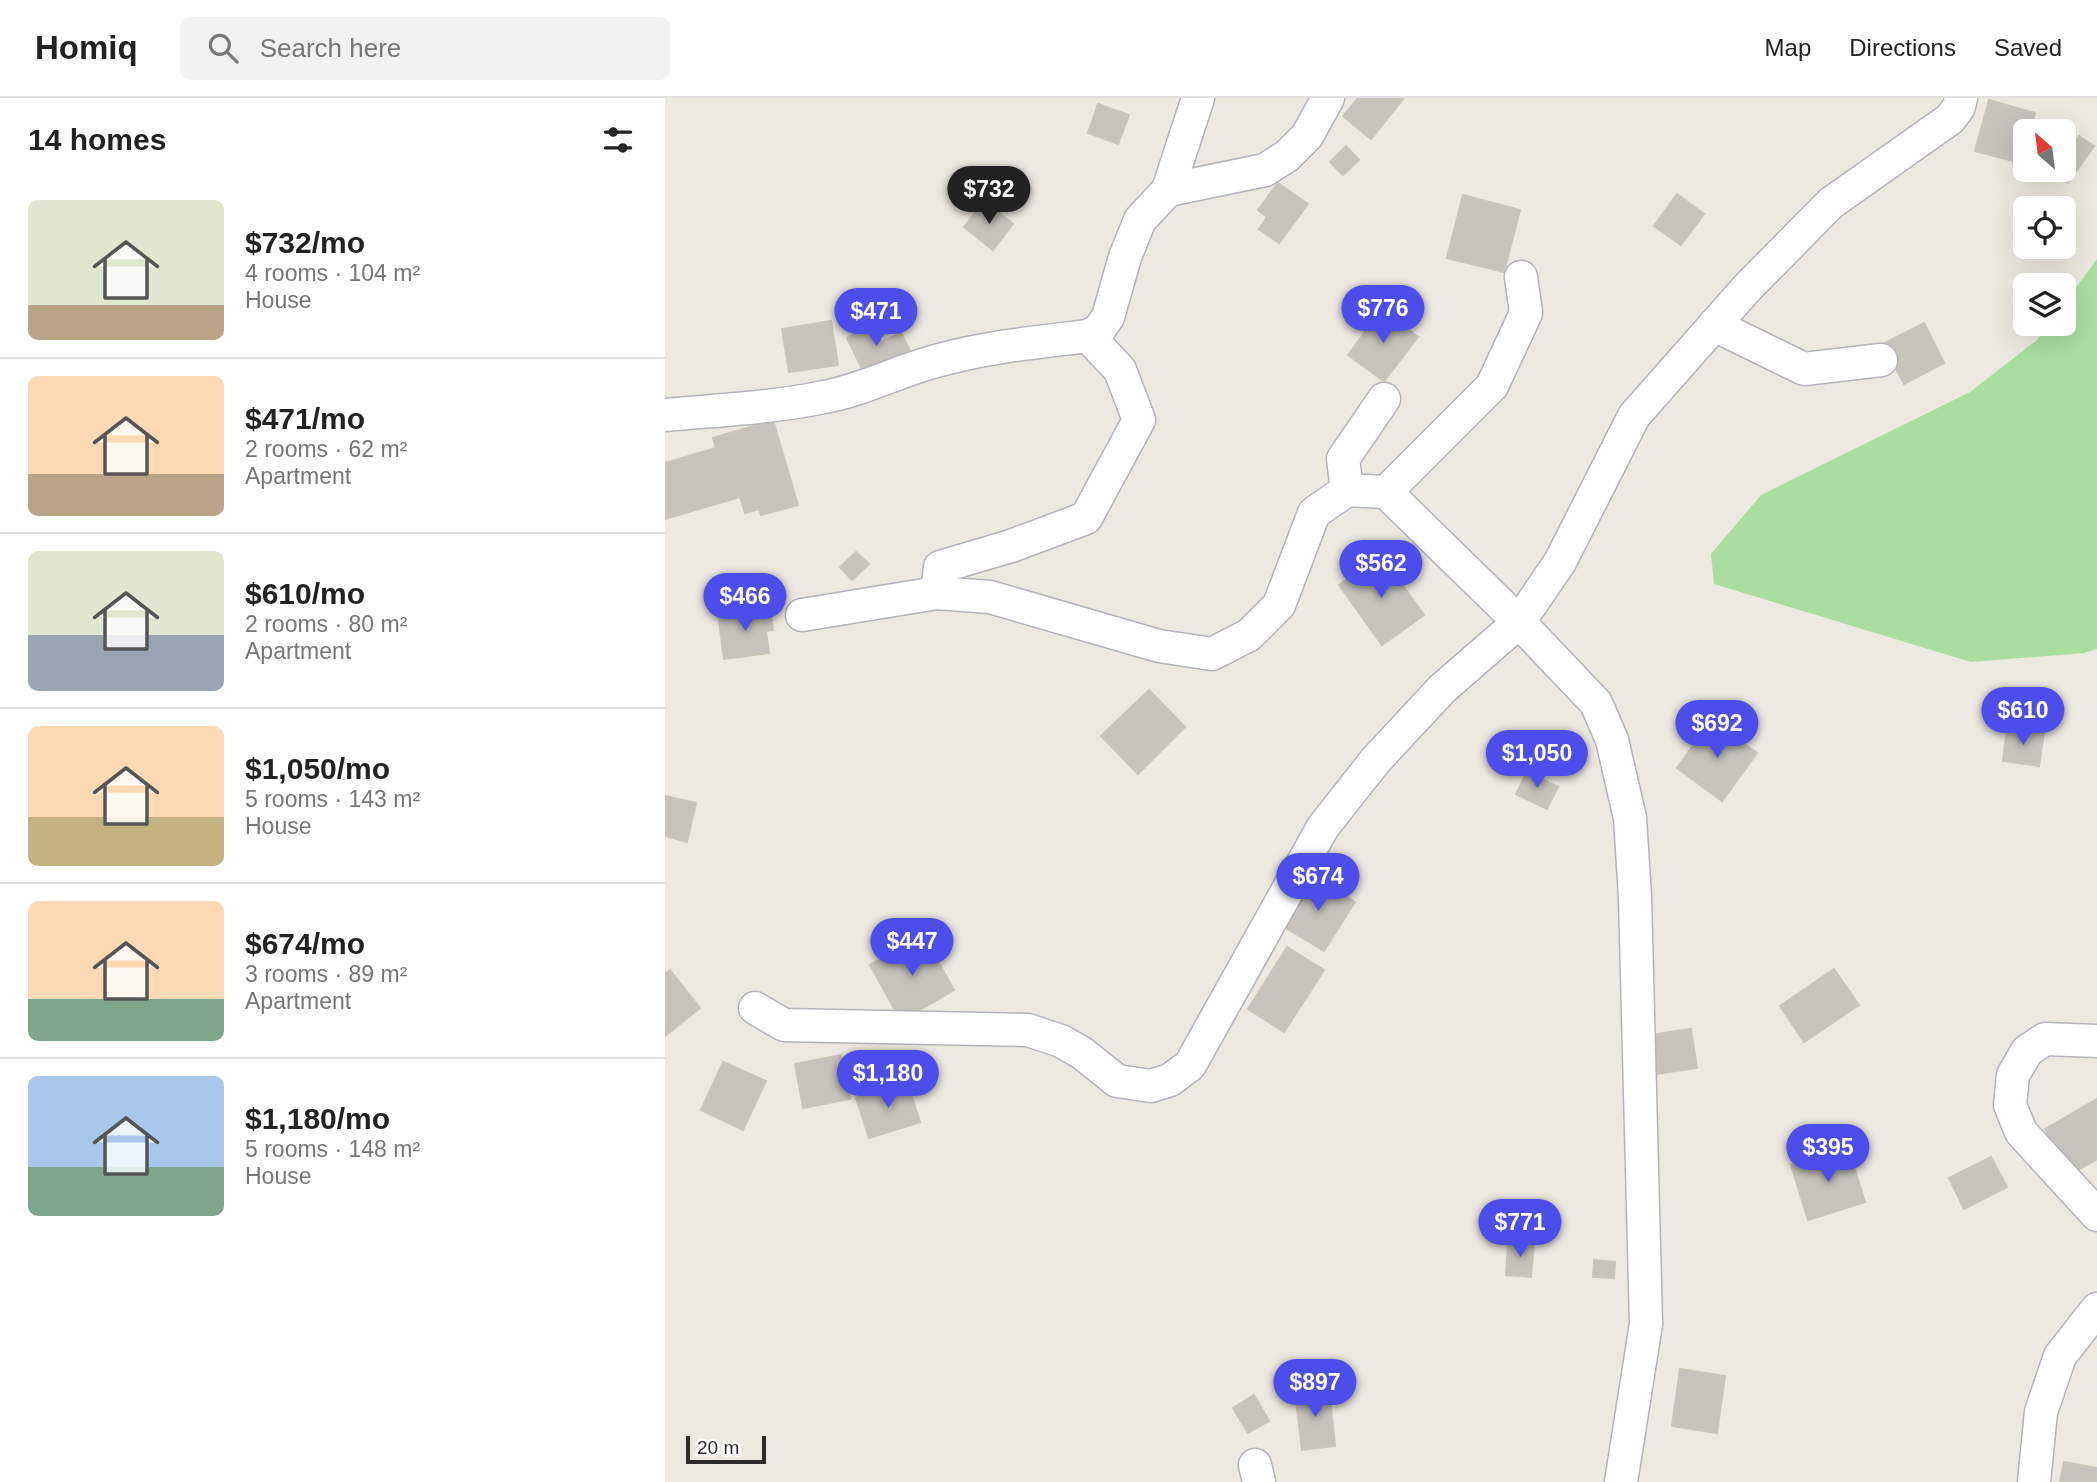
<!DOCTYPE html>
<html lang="en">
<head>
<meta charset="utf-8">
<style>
  :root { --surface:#fff; --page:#f2f2f2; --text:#222; --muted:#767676; --line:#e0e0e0; --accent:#4d4dec }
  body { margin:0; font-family:Arial,sans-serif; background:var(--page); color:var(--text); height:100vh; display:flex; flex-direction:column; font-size:26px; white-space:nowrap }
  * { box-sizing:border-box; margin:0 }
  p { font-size:23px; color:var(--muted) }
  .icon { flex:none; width:38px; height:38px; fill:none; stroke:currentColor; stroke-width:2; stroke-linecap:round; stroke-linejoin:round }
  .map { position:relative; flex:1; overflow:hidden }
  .drawer { display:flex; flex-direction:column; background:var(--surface); width:665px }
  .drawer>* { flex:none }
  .needle { width:46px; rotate:332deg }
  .tools { position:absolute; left:1348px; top:21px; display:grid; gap:14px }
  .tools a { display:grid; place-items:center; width:63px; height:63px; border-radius:10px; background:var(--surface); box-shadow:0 7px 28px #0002; font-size:35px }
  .scale { position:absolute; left:21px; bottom:18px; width:80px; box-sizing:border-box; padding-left:7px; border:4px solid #2c2c2c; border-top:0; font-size:19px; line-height:24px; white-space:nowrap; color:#2c2c2c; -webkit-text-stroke:5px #fff; paint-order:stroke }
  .price { position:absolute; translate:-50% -60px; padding:0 16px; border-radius:24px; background:var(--accent); color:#fff; font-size:23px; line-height:46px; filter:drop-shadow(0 2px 4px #0008) }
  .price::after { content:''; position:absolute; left:50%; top:42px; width:21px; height:16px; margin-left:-10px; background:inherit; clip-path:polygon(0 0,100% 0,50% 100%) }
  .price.current { background:#222; color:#fff }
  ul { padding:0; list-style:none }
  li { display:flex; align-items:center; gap:21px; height:175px; padding:0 28px }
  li+li { border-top:2px solid var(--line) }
  li span { display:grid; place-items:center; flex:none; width:196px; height:140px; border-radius:10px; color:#555 }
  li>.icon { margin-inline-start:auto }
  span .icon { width:84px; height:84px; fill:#fffc; stroke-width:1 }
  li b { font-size:30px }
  h2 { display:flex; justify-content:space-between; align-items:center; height:84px; padding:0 28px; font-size:30px }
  header { display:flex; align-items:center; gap:42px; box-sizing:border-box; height:98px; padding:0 35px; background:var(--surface); border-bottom:2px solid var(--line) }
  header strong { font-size:33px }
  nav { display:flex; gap:38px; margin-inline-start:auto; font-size:24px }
  .search { width:490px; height:63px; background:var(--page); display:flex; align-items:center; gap:18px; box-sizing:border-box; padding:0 24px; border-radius:10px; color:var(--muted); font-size:26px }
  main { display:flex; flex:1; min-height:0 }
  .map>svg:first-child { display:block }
</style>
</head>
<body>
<header>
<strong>Homiq</strong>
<div class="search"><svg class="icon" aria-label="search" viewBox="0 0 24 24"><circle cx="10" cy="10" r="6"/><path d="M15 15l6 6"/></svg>Search here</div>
<nav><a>Map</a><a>Directions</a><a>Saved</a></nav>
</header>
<main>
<section class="drawer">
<h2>14 homes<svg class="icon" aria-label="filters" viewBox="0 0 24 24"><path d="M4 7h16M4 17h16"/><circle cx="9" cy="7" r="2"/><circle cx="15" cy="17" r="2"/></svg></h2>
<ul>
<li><span style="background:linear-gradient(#dfe7d0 75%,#b9a48a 0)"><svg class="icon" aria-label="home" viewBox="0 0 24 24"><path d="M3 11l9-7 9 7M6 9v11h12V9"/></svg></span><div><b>$732/mo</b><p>4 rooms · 104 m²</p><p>House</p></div></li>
<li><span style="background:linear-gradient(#ffd9b3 70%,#b9a48a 0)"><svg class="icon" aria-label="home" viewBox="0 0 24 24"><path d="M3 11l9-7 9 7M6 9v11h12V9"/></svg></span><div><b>$471/mo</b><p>2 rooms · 62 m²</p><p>Apartment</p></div></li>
<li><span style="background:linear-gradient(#dfe7d0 60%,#9aa5b1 0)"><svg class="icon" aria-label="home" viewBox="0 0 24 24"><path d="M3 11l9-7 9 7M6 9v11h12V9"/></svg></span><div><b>$610/mo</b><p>2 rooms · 80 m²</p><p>Apartment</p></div></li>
<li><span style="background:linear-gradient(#ffd9b3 65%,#c2b280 0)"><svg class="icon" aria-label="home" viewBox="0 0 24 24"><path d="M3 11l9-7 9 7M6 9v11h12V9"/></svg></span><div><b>$1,050/mo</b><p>5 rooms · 143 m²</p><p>House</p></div></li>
<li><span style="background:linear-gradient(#ffd9b3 70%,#7fa58c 0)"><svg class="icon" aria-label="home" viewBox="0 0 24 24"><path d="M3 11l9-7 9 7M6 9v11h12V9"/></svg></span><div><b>$674/mo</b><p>3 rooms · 89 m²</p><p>Apartment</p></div></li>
<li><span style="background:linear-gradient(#a9c7e8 65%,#7fa58c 0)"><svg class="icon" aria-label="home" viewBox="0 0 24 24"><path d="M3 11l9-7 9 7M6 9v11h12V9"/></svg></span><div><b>$1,180/mo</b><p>5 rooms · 148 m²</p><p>House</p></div></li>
</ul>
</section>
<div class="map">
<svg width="1432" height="1384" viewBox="0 0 1432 1384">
  <rect width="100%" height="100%" fill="#ece9e0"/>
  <path fill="#aadea1" d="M1432,161V551L1419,555L1306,564L1049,486L1046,456L1096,397L1305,294L1372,242L1384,226H1398V207Z"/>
  <g fill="#c5c3bb" stroke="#c8c5b9" stroke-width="2">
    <path d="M693,0H736L738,1L706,41L678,18Z"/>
    <path d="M1324,2L1370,15L1365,33H1360V52L1356,65L1310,53Z"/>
    <path d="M433,6L464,17L453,46L423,35Z"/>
    <path d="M1414,38L1429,48L1403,85L1389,75L1392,72H1398V62Z"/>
    <path d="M681,48L694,62L678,77L665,64Z"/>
    <path d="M613,85L643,106L614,145L594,131L602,119L593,112Z"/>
    <path d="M1012,96L1039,116L1016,147L989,128Z"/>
    <path d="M798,97L855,112L839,174L782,160Z"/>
    <path d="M319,103L348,126L328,152L299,129Z"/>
    <path d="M717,211L753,239L719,283L683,257Z"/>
    <path d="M166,223L173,267L124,274L117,231Z"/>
    <path d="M1259,225L1279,265L1239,286L1218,246Z"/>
    <path d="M207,227L216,244L236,235L245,253L199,275L182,240Z"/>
    <path d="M108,322L133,407L96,417L94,411L80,415L75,399L0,421V365L51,350L48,340Z"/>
    <path d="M191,454L204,466L187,482L175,469Z"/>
    <path d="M716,457L759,517L717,547L674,487Z"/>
    <path d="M105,510L108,532L101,533L104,555L59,561L53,516Z"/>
    <path d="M484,592L520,629L473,676L436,638Z"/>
    <path d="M1046,622L1092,655L1057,703L1012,670Z"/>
    <path d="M1342,630L1379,634L1374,668L1338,663Z"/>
    <path d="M862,674L893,689L882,711L851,696Z"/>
    <path d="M0,698L31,705L22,744L0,738Z"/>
    <path d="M647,777L690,804L659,853L616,827Z"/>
    <path d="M258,837L289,892L236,923L205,867Z"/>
    <path d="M622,849L659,872L619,934L583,911Z"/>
    <path d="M1169,871L1194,907L1139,944L1115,908Z"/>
    <path d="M5,872L35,910L0,938V876Z"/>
    <path d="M1026,931L1032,970L990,976L985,937Z"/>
    <path d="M176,957L185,1001L138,1010L130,966Z"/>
    <path d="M58,964L101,983L78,1032L36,1012Z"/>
    <path d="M242,983L255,1024L204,1040L191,1000Z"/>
    <path d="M1432,1001V1061L1406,1076L1380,1031Z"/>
    <path d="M1183,1049L1200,1104L1143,1122L1126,1067Z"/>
    <path d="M1326,1059L1342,1089L1299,1111L1284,1080Z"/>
    <path d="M843,1144L869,1146L866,1179L841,1177Z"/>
    <path d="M929,1162L950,1164L949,1180L928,1179Z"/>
    <path d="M1015,1271L1060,1278L1052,1335L1007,1328Z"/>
    <path d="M664,1291L670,1348L637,1352L630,1295Z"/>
    <path d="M589,1297L604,1323L583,1335L568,1310Z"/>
    <path d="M1399,1364L1432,1370V1384H1395Z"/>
  </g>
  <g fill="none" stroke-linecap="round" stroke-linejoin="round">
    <defs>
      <g id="minor">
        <path d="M503,92L533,0"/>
        <path d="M1049,227L1139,271L1216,262"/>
        <path d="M0,317C53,312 107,310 159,299C198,292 233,273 271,263C321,249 372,244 423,238L434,232L443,219L460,159L475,122L503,92L600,72L622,58L642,38L663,0"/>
        <path d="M682,392L678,361L719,301"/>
        <path d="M721,394L827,288L861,215L856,179"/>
        <path d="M272,495L275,469L346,448L421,420L474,322L455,272L423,238"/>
        <path d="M137,517L272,495L325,499L494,548L547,556L584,537L614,507L649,415L682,392L721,394L854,524L931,605L947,642L965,720L970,799L981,1226L956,1384"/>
        <path d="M90,910L119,927L363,932L396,943L417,955L452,983L486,988L505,982L525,967L658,729L710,663L777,591L854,524L895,464L969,318L1082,190L1166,105L1285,21L1294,9L1296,0"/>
        <path d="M1432,943L1380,941L1362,953L1348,977L1345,1007L1356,1034L1432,1117"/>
        <path d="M590,1367L594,1384"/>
        <path d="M1369,1384L1376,1314L1395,1258L1432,1211"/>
      </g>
    </defs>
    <use href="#minor" stroke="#b3b3be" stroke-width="35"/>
    <use href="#minor" stroke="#fff" stroke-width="32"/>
  </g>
</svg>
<div class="tools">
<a><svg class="needle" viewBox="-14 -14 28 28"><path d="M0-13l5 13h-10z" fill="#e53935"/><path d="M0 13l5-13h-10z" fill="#767676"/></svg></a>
<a><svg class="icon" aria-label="locate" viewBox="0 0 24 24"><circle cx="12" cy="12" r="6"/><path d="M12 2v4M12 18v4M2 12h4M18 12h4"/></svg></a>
<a><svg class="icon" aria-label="layers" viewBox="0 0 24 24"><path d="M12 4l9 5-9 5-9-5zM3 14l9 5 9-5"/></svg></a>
</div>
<div class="scale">20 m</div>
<b class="price current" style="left:324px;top:128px">$732</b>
<b class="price" style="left:718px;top:247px">$776</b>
<b class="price" style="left:211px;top:250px">$471</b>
<b class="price" style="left:716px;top:502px">$562</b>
<b class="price" style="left:80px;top:535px">$466</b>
<b class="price" style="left:1358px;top:649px">$610</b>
<b class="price" style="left:1052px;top:662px">$692</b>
<b class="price" style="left:872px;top:692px">$1,050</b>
<b class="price" style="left:653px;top:815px">$674</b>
<b class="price" style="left:247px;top:880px">$447</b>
<b class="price" style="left:223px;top:1012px">$1,180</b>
<b class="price" style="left:1163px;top:1086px">$395</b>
<b class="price" style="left:855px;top:1161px">$771</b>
<b class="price" style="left:650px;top:1321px">$897</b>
</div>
</main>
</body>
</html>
